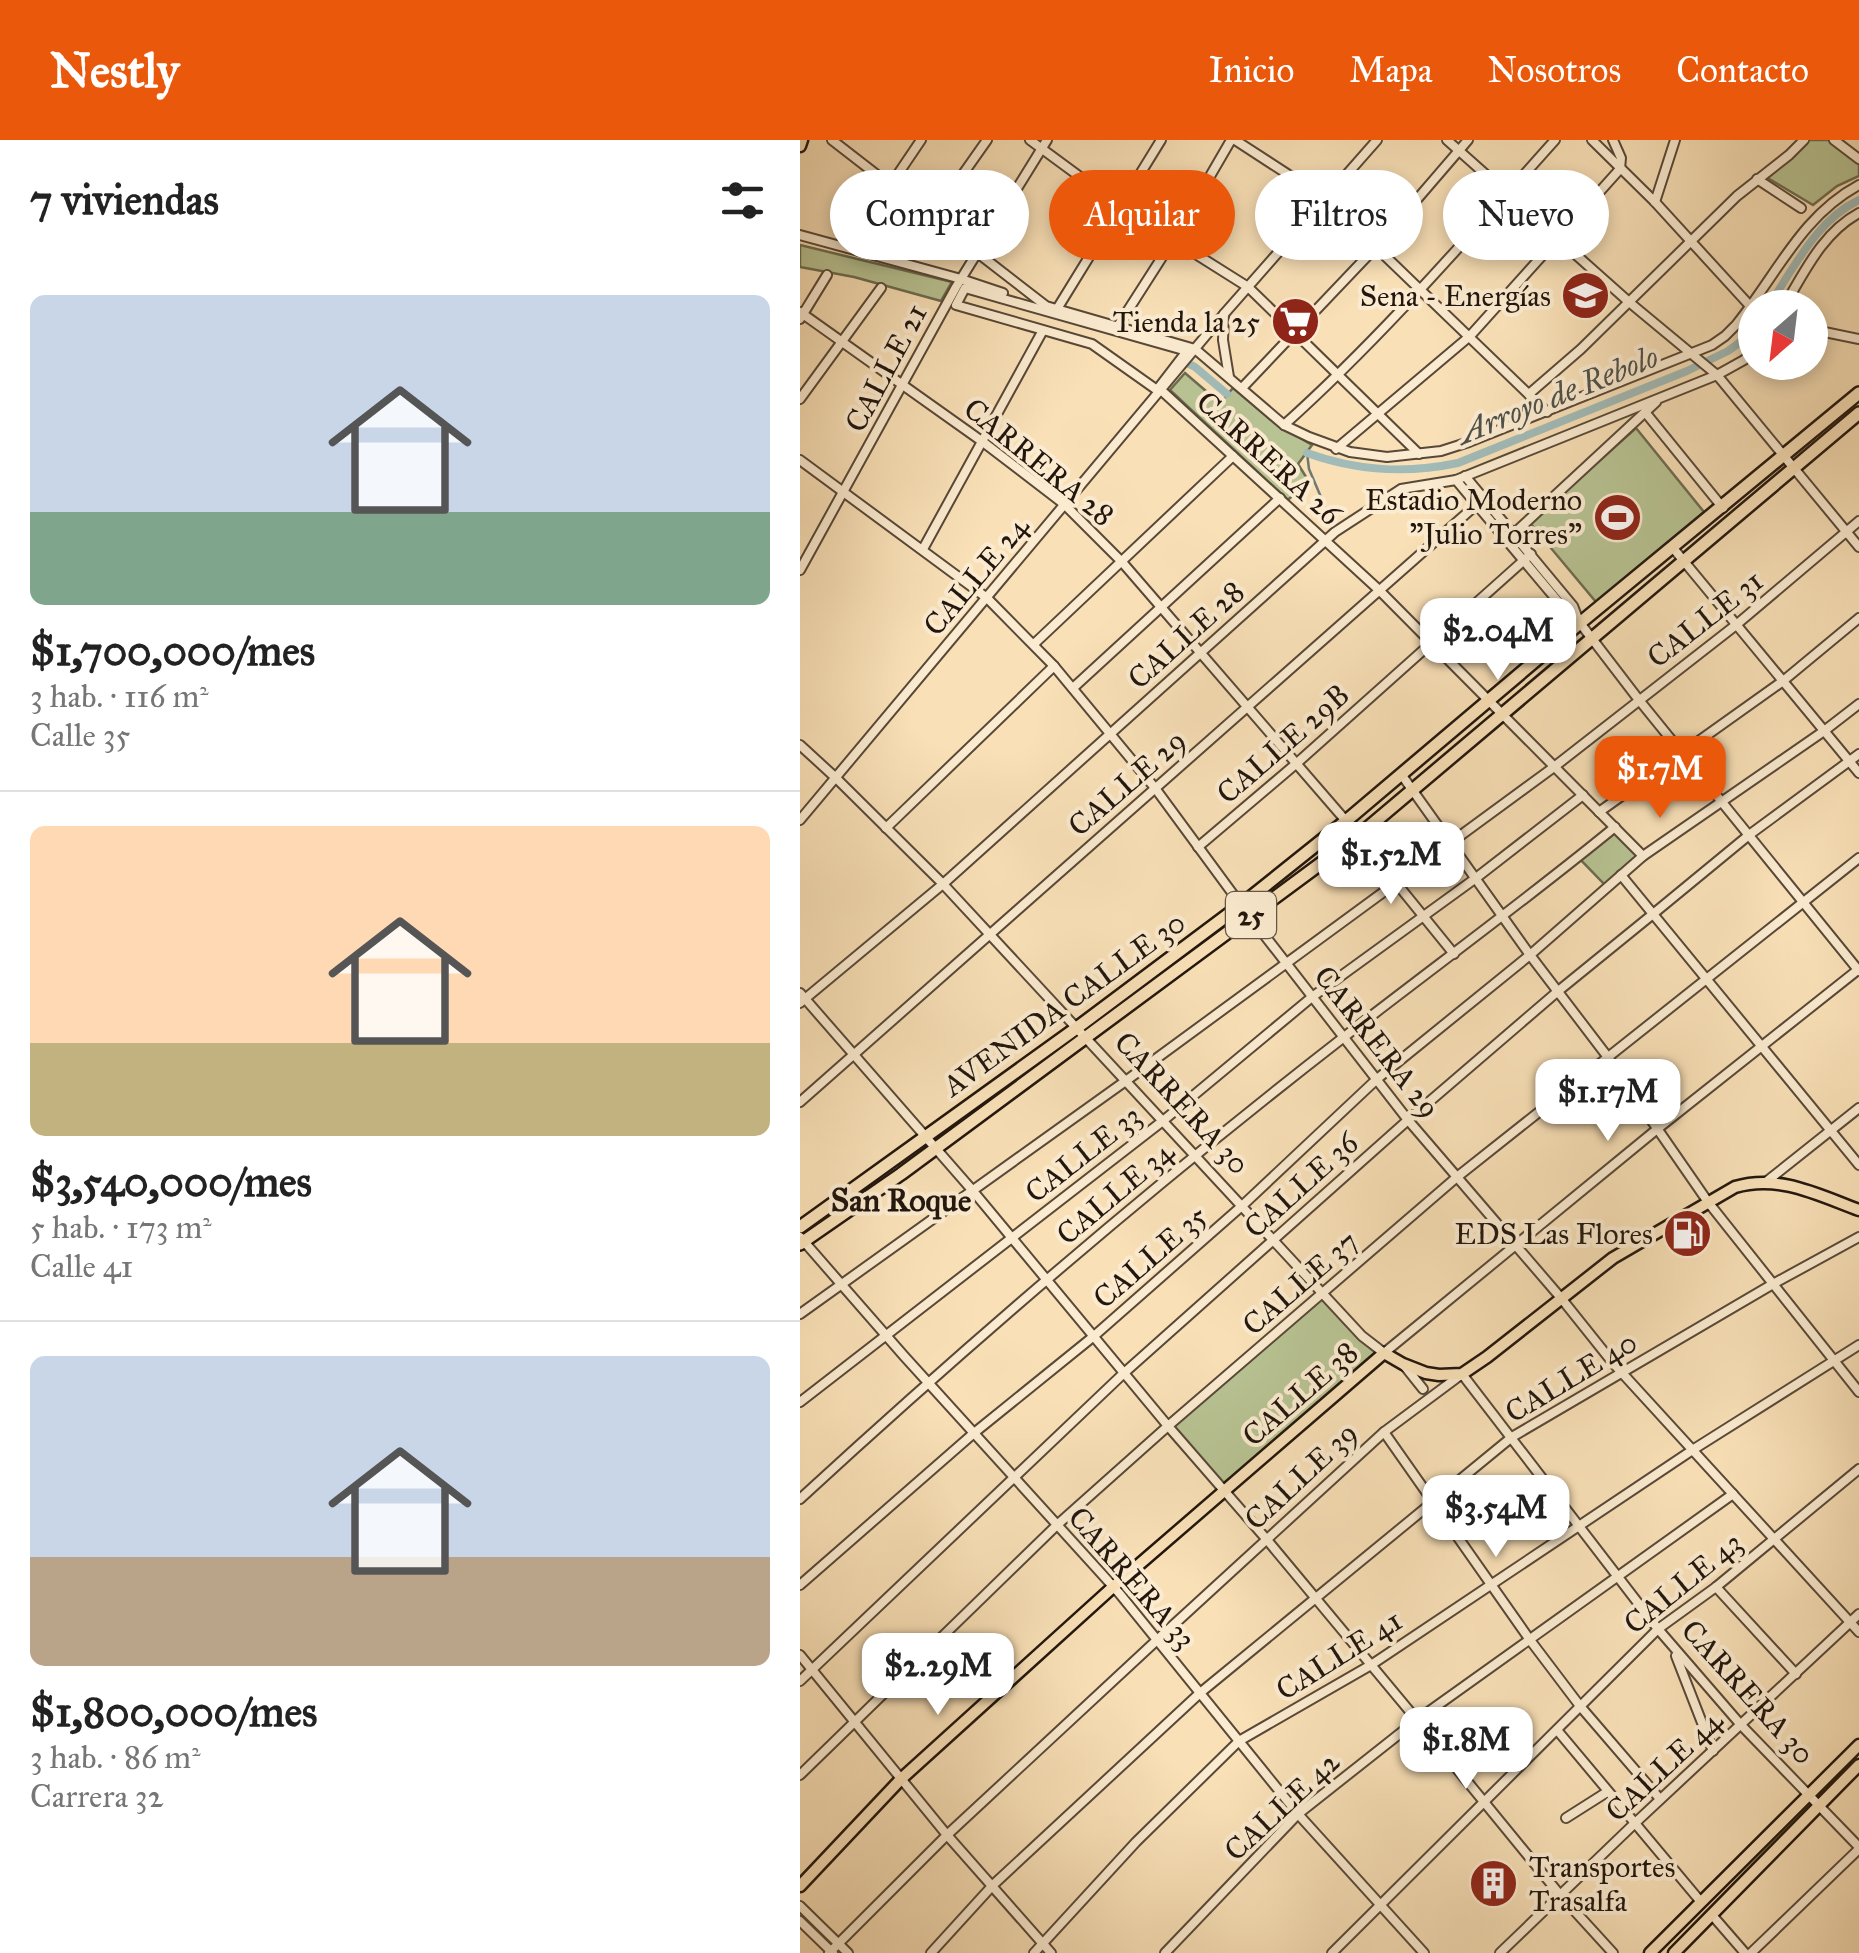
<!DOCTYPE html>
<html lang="es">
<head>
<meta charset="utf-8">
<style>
  :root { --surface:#fff; --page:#f2f2f2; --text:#222; --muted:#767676; --line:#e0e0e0; --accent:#ea580c }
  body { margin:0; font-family:"IM FELL Great Primer",serif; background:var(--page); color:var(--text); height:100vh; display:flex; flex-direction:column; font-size:38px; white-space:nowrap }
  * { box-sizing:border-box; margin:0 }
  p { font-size:32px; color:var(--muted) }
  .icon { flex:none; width:55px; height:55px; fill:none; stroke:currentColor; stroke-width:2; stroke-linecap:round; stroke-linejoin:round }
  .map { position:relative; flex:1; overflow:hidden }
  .details { display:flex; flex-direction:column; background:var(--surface); width:800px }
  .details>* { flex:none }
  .hud { position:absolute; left:30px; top:30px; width:878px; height:90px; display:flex; gap:20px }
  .needle { width:65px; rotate:208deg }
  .controls { position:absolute; left:938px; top:150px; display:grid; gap:20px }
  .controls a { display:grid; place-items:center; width:90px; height:90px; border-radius:50%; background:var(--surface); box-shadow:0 5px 15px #0003; font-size:50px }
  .price { position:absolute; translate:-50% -85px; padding:0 22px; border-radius:20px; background:#fff; color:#222; font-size:32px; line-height:65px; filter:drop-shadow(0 2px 5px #0008) }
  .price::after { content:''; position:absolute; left:50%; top:60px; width:30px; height:22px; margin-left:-15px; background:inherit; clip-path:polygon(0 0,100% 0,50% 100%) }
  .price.active { background:var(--accent); color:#fff }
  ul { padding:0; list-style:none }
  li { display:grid; align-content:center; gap:20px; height:530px; padding:0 30px }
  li+li { border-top:2px solid var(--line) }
  li span { display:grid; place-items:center; height:310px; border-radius:15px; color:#555 }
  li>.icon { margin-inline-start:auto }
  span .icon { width:180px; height:180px; fill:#fffc; stroke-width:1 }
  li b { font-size:42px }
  h2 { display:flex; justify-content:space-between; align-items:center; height:120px; padding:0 30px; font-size:42px }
  .tag { padding:0 35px; border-radius:45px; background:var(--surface); box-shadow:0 5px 15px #0003; font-size:35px; line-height:90px }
  .tag.active { background:var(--accent); color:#fff }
  header { display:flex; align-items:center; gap:60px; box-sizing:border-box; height:140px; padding:0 50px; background:var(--accent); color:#fff }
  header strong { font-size:48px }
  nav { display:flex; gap:55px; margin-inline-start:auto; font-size:35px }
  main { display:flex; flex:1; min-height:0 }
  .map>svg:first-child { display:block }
</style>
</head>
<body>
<header>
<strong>Nestly</strong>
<nav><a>Inicio</a><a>Mapa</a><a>Nosotros</a><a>Contacto</a></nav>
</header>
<main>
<section class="details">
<h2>7 viviendas<svg class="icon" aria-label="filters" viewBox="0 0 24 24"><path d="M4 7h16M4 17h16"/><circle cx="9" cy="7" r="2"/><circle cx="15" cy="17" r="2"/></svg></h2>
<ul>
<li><span style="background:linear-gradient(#c9d6e8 70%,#7fa58c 0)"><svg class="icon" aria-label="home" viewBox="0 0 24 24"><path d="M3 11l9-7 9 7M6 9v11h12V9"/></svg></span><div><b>$1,700,000/mes</b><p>3 hab. · 116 m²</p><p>Calle 35</p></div></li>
<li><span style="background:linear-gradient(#ffd9b3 70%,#c2b280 0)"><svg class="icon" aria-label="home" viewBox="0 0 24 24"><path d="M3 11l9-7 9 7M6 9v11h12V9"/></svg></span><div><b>$3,540,000/mes</b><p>5 hab. · 173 m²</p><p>Calle 41</p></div></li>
<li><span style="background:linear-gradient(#c9d6e8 65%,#b9a48a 0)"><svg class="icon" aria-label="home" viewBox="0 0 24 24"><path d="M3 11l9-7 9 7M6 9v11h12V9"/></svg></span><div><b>$1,800,000/mes</b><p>3 hab. · 86 m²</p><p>Carrera 32</p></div></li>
</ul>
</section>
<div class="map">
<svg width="1059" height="1813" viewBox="0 0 1059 1813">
  <rect width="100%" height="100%" fill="#f9e0b7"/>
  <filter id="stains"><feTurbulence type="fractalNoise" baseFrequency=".002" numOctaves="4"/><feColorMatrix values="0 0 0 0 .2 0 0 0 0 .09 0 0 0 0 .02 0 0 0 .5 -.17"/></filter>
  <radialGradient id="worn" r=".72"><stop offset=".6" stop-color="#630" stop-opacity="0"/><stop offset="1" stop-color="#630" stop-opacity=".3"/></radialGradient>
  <g fill="#b8c393" stroke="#6d6c50" stroke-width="2.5">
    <path d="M1004,0H1036L1059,18V36L1037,46L1013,65L966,37Z"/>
    <path d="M0,105L152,142L141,161L54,137L0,127Z"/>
    <path d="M385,233L420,263L433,248L475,283L512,305L498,324L508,340L488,360L370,250Z"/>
    <path d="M836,288L904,372L796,462L730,383Z"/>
    <path d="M815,687L843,716L807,747L778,717Z"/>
    <path d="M524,1152L562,1196L584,1213L425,1352L368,1286Z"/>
  </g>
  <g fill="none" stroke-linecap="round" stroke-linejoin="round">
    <path stroke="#6e7974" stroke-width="2.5" d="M507,313L509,329L532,383"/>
    <g stroke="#a1bbb8" stroke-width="8">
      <path d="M967,168C993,130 1016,80 1059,60"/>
      <path d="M383,221L395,227L427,254"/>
      <path d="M507,313C557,331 605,334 658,323L887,231L928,211L939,203L955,184"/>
    </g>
    <defs>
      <g id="minor">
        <path d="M32,0L246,166L395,209L484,285L509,297L550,312L587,317L641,311L669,302L912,205L925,196L936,185C976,136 1001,76 1059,45"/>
        <path d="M230,0L321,67L448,147L619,314"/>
        <path d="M435,0L526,59L747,272"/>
        <path d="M647,0L829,162L917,235L1059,407"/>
        <path d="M792,0L855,62L951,167"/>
        <path d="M1034,0L1059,19"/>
        <path d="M957,39L1001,68"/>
        <path d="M855,62L875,0"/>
        <path d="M0,95L161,139L203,153"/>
        <path d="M48,108L121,0"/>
        <path d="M101,122L187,0"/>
        <path d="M165,148L387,211L357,250L292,204L156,165Z"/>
        <path d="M983,168C1004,133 1022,93 1059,73"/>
        <path d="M257,169L361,0"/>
        <path d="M0,172L183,302L264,364L322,422L546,681L654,814"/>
        <path d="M424,174L423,200L429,237"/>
        <path d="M0,179L27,135"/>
        <path d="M318,186L373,100L431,0"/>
        <path d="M1010,189L1059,199"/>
        <path d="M442,248L576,107L668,0"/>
        <path d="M361,250L579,450L843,716"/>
        <path d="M729,254L781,209L937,56L989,15L1004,0"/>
        <path d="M0,259L81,148"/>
        <path d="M845,272L923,368"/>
        <path d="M484,285C582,197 667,98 755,0"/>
        <path d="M536,309L670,196L820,29L821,18L813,0"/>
        <path d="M0,320L187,458L254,526L355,648L441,765L608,980L761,1158L813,1223L1059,1492"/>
        <path d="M665,336L773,466L778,479"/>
        <path d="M656,340L766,471L780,483L839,560L1059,831"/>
        <path d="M707,400L856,262"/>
        <path d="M873,408L1059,633"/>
        <path d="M123,409L242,192"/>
        <path d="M0,430L156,147L247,0"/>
        <path d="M234,504L433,316"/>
        <path d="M273,548L480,358"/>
        <path d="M0,605L36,638L143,744L562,1196L584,1213L856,990L1059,829"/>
        <path d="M601,634L730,815L807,916L908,1062L1059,1252"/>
        <path d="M799,672L983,541L1059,478"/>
        <path d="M0,680L424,174L577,0"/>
        <path d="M86,688L254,526"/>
        <path d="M398,707L497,623L731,414"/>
        <path d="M821,735L1059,1025"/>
        <path d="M0,853L173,1051L368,1286L468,1401L617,1580L761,1756L813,1813"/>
        <path d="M0,863L143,744L535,392L601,349L656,340L917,235L944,220L955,210"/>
        <path d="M0,962L684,358"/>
        <path d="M966,1042L1059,968"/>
        <path d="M0,1097L104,1216L319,1453L498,1674L624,1813"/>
        <path d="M0,1174L327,940L754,627L936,485L1059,381"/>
        <path d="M603,1224L623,1249"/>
        <path d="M0,1262L364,980L512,857L676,738L783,655"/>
        <path d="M584,1292L730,1500L780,1566L860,1659"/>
        <path d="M0,1359C175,1198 356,1043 544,897C634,827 726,760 815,687"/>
        <path d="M0,1445L174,1293L294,1196L443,1065L577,939L730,815L843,716L1024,591L1059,564"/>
        <path d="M916,1447L996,1534"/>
        <path d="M0,1515L147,1695L251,1813"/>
        <path d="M876,1516L913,1611"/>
        <path d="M0,1541L324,1233L608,980L757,852L853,774L949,695L1059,614"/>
        <path d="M757,1590L901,1762"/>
        <path d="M0,1635L257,1385L368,1286L657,1037L1059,718"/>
        <path d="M766,1678L807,1652"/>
        <path d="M0,1766L48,1813"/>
        <path d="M912,1775L945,1813"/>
        <path d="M0,1781L33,1813"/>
        <path d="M29,1813L147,1695L357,1500L584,1292L662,1234L858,1489L941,1585L1059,1707"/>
        <path d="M131,1813L193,1745L400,1553L712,1297L973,1144L1059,1097"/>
        <path d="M234,1813L336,1702L439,1601L571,1525L894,1309L1059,1205"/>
        <path d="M365,1813L498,1674L617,1580L933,1354"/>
        <path d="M532,1813L858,1489L916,1447L1059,1329"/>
        <path d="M700,1813L834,1684L1059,1474"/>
        <path d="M951,1813L1059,1709"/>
      </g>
      <g id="major">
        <path d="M0,6L2,0"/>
        <path d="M0,1746L101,1639L313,1447L584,1213L603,1224L626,1233L639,1235L662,1234L687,1217L813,1118L935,1047C979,1034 1018,1055 1059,1070"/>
        <path d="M850,1813L1059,1605"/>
        <path d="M874,1813L1059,1625"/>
      </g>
      <g id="highway">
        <path d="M0,1087L278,887L441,765L546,681L780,483L1059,253"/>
        <path d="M0,1104L101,1034L558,696L1059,273"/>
      </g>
    </defs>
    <use href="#minor" stroke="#584838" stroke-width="12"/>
    <use href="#major" stroke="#22160d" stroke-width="15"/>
    <use href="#highway" stroke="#22160d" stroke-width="16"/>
    <use href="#minor" stroke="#fbebd0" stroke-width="8"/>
    <use href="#major" stroke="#f9e0b7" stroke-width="10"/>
    <use href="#highway" stroke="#f9e0b7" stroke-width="11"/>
  </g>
  <defs>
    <symbol id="university-disc" viewBox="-11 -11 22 22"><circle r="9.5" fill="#8f2418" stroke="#fbebd0"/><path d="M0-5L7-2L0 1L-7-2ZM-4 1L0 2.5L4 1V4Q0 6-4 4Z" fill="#fff"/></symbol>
    <symbol id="supermarket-disc" viewBox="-11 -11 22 22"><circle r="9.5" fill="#8f2418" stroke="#fbebd0"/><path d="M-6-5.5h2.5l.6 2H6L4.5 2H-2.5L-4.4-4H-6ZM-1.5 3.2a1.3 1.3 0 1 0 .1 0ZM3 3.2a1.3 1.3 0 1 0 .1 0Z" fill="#fff"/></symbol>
    <symbol id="stadium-disc" viewBox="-11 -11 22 22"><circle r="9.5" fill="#8f2418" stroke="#fbebd0"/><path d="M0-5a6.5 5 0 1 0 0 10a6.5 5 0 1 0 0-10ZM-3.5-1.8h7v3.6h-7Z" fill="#fff"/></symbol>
    <symbol id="fuel-disc" viewBox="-11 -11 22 22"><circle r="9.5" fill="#8f2418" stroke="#fbebd0"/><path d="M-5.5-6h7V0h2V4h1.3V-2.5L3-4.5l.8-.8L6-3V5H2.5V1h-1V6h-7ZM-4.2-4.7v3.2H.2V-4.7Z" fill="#fff"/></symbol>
    <symbol id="building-disc" viewBox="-11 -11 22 22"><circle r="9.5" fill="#8f2418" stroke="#fbebd0"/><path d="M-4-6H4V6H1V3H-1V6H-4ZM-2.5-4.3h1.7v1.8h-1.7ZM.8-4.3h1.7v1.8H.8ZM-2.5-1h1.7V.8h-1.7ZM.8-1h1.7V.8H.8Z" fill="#fff"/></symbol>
  </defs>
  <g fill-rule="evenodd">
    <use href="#university-disc" x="758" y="128" width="55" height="55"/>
    <use href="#supermarket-disc" x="468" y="154" width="55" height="55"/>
    <use href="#stadium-disc" x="790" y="350" width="55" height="55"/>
    <use href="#fuel-disc" x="860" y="1066" width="55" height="55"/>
    <use href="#building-disc" x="666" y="1716" width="55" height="55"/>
  </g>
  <g text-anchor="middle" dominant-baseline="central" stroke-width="8" stroke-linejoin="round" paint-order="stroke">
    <rect fill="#fbebd0" stroke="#635648" stroke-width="2.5" x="426" y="752" width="50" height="46" rx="8"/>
    <g font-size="28" font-weight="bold" fill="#22160d">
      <text x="451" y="775">25</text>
    </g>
    <g font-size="30" fill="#22160d" stroke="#fbebd0" text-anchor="end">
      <text x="751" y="156">Sena - Energías</text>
      <text x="460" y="182">Tienda la 25</text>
      <text x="782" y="360">Estadio Moderno<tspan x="782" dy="34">"Julio Torres"</tspan></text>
      <text x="853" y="1094">EDS Las Flores</text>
      <text x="729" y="1727" text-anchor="start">Transportes<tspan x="729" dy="34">Trasalfa</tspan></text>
    </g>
    <g font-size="30" fill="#22160d" stroke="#fbebd0">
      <text transform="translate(86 228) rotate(-62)">CALLE 21</text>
      <text transform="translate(469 318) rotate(42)">CARRERA 26</text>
      <text transform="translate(239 322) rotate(39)">CARRERA 28</text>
      <text transform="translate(176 436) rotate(-50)">CALLE 24</text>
      <text transform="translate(905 479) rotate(-38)">CALLE 31</text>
      <text transform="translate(386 495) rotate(-42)">CALLE 28</text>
      <text transform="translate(483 604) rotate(-41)">CALLE 29B</text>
      <text transform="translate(327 643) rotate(-41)">CALLE 29</text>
      <text transform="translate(264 864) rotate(-36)">AVENIDA CALLE 30</text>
      <text transform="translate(577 902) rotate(52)">CARRERA 29</text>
      <text transform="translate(382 963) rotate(47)">CARRERA 30</text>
      <text transform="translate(283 1014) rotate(-38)">CALLE 33</text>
      <text transform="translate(501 1045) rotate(-42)">CALLE 36</text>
      <text transform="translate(315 1053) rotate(-40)">CALLE 34</text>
      <text transform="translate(350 1117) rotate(-41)">CALLE 35</text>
      <text transform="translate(500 1143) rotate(-41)">CALLE 37</text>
      <text transform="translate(771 1237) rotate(-31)">CALLE 40</text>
      <text transform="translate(500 1254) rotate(-41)">CALLE 38</text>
      <text transform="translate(501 1336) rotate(-43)">CALLE 39</text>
      <text transform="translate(332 1438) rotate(49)">CARRERA 33</text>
      <text transform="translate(883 1443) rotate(-39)">CALLE 43</text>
      <text transform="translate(539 1515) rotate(-32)">CALLE 41</text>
      <text transform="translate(948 1552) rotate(48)">CARRERA 30</text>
      <text transform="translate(864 1626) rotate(-43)">CALLE 44</text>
      <text transform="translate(482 1666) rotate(-43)">CALLE 42</text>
    </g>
    <g font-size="32" font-style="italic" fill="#4e5049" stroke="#fbebd0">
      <text transform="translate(758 255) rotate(-22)">Arroyo de Rebolo</text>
    </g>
    <g font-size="32" font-weight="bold" fill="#22160d" stroke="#fbebd0">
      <text x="101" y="1060">San Roque</text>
    </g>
  </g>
  <rect width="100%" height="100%" filter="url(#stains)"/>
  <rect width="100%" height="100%" fill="url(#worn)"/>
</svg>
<div class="controls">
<a><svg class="needle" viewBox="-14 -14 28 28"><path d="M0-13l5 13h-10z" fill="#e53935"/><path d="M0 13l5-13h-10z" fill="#767676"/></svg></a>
</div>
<b class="price" style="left:698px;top:543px">$2.04M</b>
<b class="price active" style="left:860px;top:681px">$1.7M</b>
<b class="price" style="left:591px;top:767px">$1.52M</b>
<b class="price" style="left:808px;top:1004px">$1.17M</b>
<b class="price" style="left:696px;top:1420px">$3.54M</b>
<b class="price" style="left:138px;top:1578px">$2.29M</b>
<b class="price" style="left:666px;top:1652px">$1.8M</b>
<div class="hud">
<a class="tag">Comprar</a>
<a class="tag active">Alquilar</a>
<a class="tag">Filtros</a>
<a class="tag">Nuevo</a>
</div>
</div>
</main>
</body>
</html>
